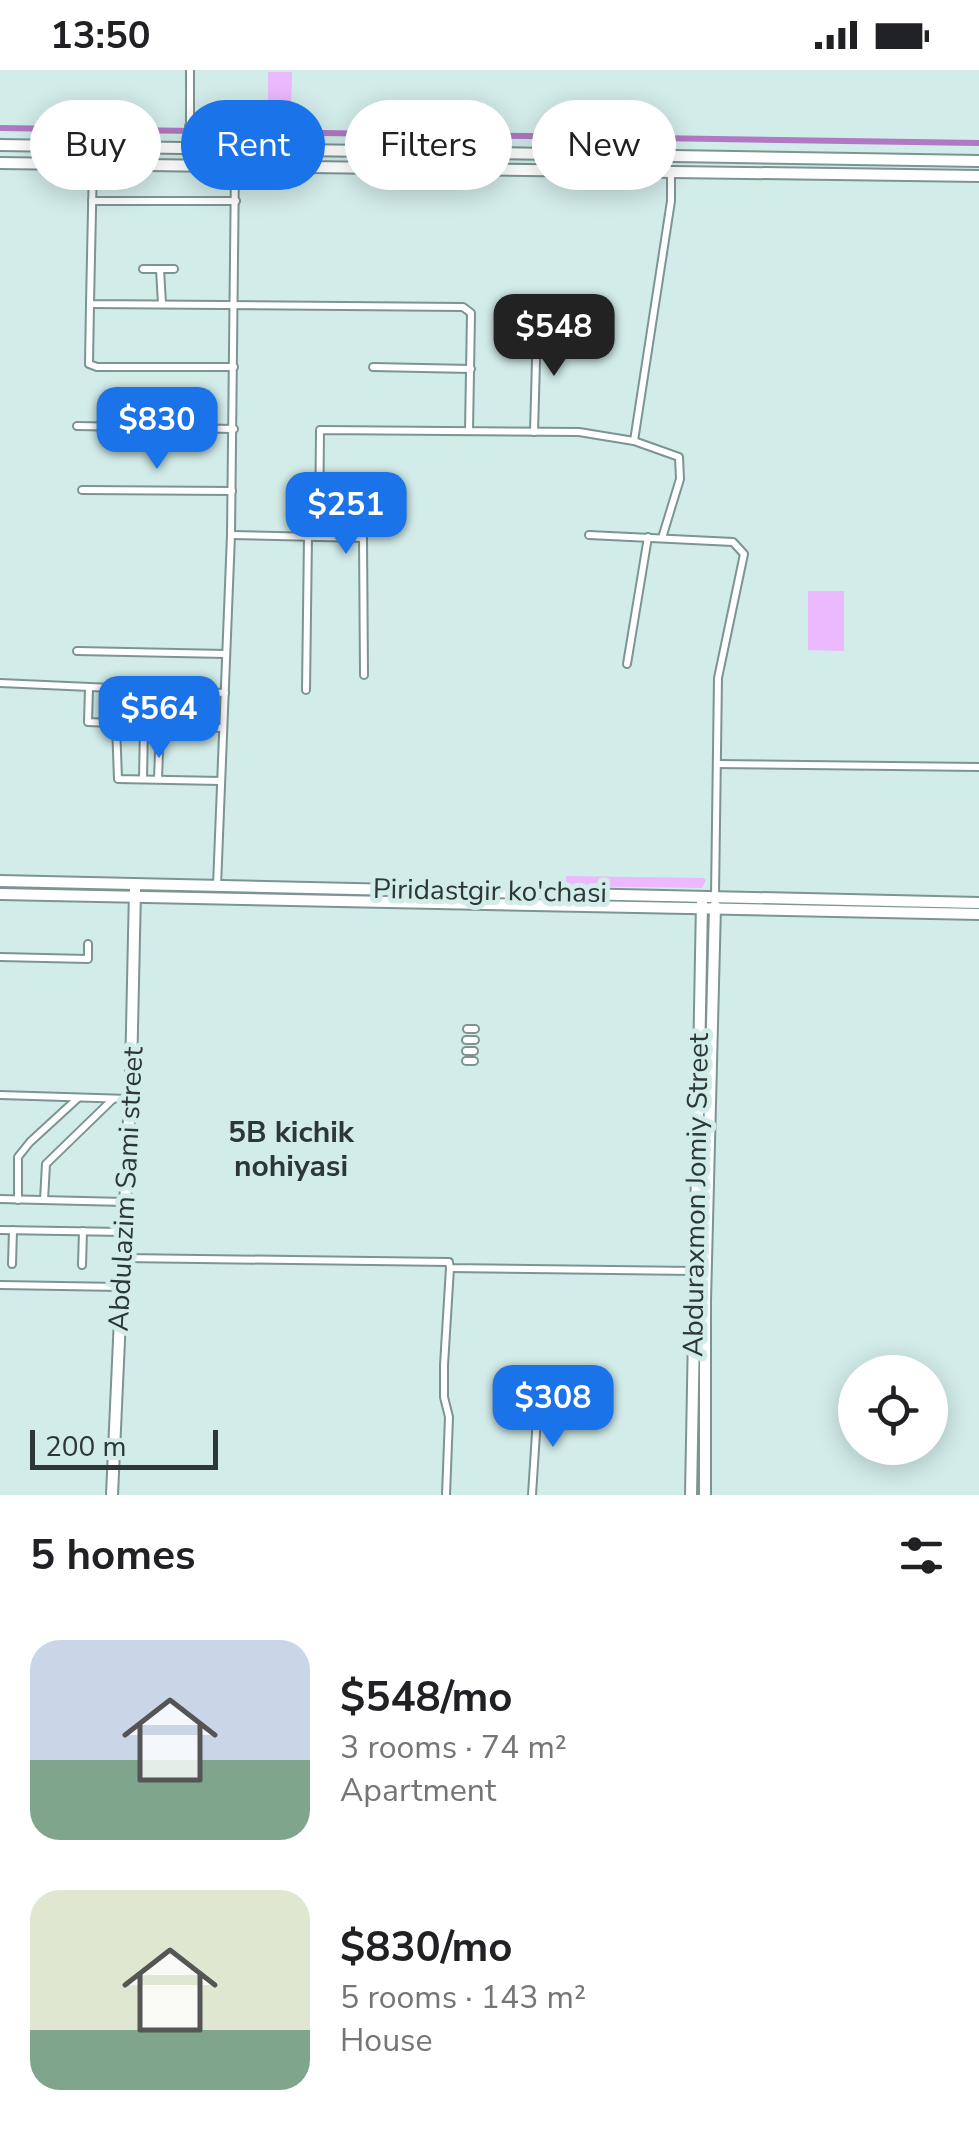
<!DOCTYPE html>
<html lang="en">
<head>
<meta charset="utf-8">
<style>
  :root { --surface:#fff; --page:#f2f2f2; --text:#202124; --muted:#757577; --accent:#1a73e8 }
  body { margin:0; font-family:"Nunito Sans",sans-serif; background:var(--page); color:var(--text); height:100vh; display:flex; flex-direction:column; font-size:38px; white-space:nowrap }
  * { box-sizing:border-box; margin:0 }
  p { font-size:32px; color:var(--muted) }
  .icon { flex:none; width:55px; height:55px; fill:none; stroke:currentColor; stroke-width:2; stroke-linecap:round; stroke-linejoin:round }
  .map { position:relative; height:1425px; overflow:hidden }
  .sheet { display:flex; flex-direction:column; background:var(--surface); flex:1 }
  .sheet>* { flex:none }
  .hud { position:absolute; left:30px; top:30px; width:920px; height:90px; display:flex; gap:20px }
  .buttons { position:absolute; left:838px; top:1285px; display:grid; gap:20px }
  .buttons a { display:grid; place-items:center; width:110px; height:110px; border-radius:50%; background:var(--surface); box-shadow:0 5px 25px #0003; font-size:50px }
  .scale { position:absolute; left:30px; bottom:25px; width:188px; box-sizing:border-box; padding-left:10px; border:5px solid #2d3736; border-top:0; font-size:28px; line-height:35px; white-space:nowrap; color:#2d3736; -webkit-text-stroke:8px #d2ece9; paint-order:stroke }
  .price { position:absolute; translate:-50% -85px; padding:0 22px; border-radius:20px; background:var(--accent); color:#fff; font-size:32px; line-height:65px; filter:drop-shadow(0 2px 5px #0008) }
  .price::after { content:''; position:absolute; left:50%; top:60px; width:30px; height:22px; margin-left:-15px; background:inherit; clip-path:polygon(0 0,100% 0,50% 100%) }
  .price.active { background:#222; color:#fff }
  ul { padding:0; list-style:none }
  li { display:flex; align-items:center; gap:30px; height:250px; padding:0 30px }
  li span { display:grid; place-items:center; flex:none; width:280px; height:200px; border-radius:30px; color:#555 }
  li>.icon { margin-inline-start:auto }
  span .icon { width:120px; height:120px; fill:#fffc; stroke-width:1 }
  li b { font-size:42px }
  h2 { display:flex; justify-content:space-between; align-items:center; height:120px; padding:0 30px; font-size:42px }
  .chip { padding:0 35px; border-radius:45px; background:var(--surface); box-shadow:0 5px 25px #0003; font-size:35px; line-height:90px }
  .chip.active { background:var(--accent); color:#fff }
  .status { display:flex; justify-content:space-between; align-items:center; height:70px; padding:0 50px; background:var(--surface); direction:ltr }
  .status svg { height:28px; fill:currentColor }
  .map>svg:first-child { display:block }
</style>
</head>
<body>
<div class="status"><b>13:50</b><svg viewBox="0 0 49 12"><path d="M0 12V9h3v3zM5 12V6h3v6zM10 12V3h3v9zM15 12V0h3v12zM26 1h20v11H26zM47 4h2v5h-2z"/></svg></div>
<div class="map">
<svg width="979" height="1425" viewBox="0 0 979 1425">
  <rect width="100%" height="100%" fill="#d2ece9"/>
  <g fill="#ecb8fe">
    <path d="M268,2H292L291,46H268Z"/>
    <path d="M808,521H844V581L808,580Z"/>
    <path d="M566,806L703,808L706,810L702,818L567,816Z"/>
  </g>
  <g fill="none" stroke-linecap="round" stroke-linejoin="round">
    <path stroke="#b178c4" stroke-width="6" d="M0,58L979,73"/>
    <defs>
      <g id="street">
        <path d="M189,56H260"/>
        <path d="M190,78V0"/>
        <path d="M93,93L90,234L463,237L471,243L469,361"/>
        <path d="M92,131H236"/>
        <path d="M143,199H174"/>
        <path d="M160,199L162,234"/>
        <path d="M90,234L89,294L97,297H234"/>
        <path d="M373,297L471,299"/>
        <path d="M77,356L234,359"/>
        <path d="M534,362L537,255"/>
        <path d="M634,371L671,131V101"/>
        <path d="M82,420L232,421"/>
        <path d="M231,465L363,468L364,605"/>
        <path d="M589,465L733,472L744,484L718,608L715,826"/>
        <path d="M319,466L320,360L579,362L634,371L679,387L680,409L662,468"/>
        <path d="M77,581L226,584"/>
        <path d="M627,594L648,467"/>
        <path d="M0,613L225,623"/>
        <path d="M89,619L88,652L223,658"/>
        <path d="M306,620L308,466"/>
        <path d="M116,654L118,709L221,711"/>
        <path d="M717,694L979,697"/>
        <path d="M143,709L144,656"/>
        <path d="M158,709L160,656"/>
        <path d="M217,816L231,465L235,96"/>
        <path d="M0,887L88,889V874"/>
        <path d="M467,959H475"/>
        <path d="M466,970H475"/>
        <path d="M466,981H474"/>
        <path d="M466,991H474"/>
        <path d="M0,1025L129,1029"/>
        <path d="M0,1129L125,1132"/>
        <path d="M18,1130V1087L30,1072L78,1028"/>
        <path d="M44,1130L46,1094L113,1029"/>
        <path d="M0,1160L124,1162"/>
        <path d="M123,1188L449,1192L450,1198L695,1201"/>
        <path d="M12,1194L13,1160"/>
        <path d="M82,1195L83,1161"/>
        <path d="M0,1215L121,1217"/>
        <path d="M446,1425L449,1347L444,1327V1295L450,1198"/>
        <path d="M532,1425L538,1332"/>
      </g>
      <g id="secondary">
        <path d="M0,75L979,91"/>
        <path d="M0,93L979,106"/>
        <path d="M0,811L979,833"/>
        <path d="M0,824L979,844"/>
        <path d="M112,1425L131,1005L135,820"/>
        <path d="M691,1425L702,832"/>
        <path d="M705,1425V1231L715,836"/>
      </g>
    </defs>
    <use href="#street" stroke="#7c9492" stroke-width="10"/>
    <use href="#secondary" stroke="#7c9492" stroke-width="14"/>
    <use href="#street" stroke="#fff" stroke-width="6"/>
    <use href="#secondary" stroke="#fff" stroke-width="10"/>
  </g>
  <g text-anchor="middle" dominant-baseline="central" stroke-width="10" stroke-linejoin="round" paint-order="stroke">
    <g font-size="28" fill="#2d3736" stroke="#d2ece9">
      <text transform="translate(490 821) rotate(1)">Piridastgir ko'chasi</text>
      <text transform="translate(126 1119) rotate(-87)">Abdulazim Sami street</text>
      <text transform="translate(696 1125) rotate(-89)">Abduraxmon Jomiy Street</text>
    </g>
    <g font-size="30" font-weight="bold" fill="#2d3736" stroke="#d2ece9">
      <text x="291" y="1062">5B kichik<tspan x="291" dy="34">nohiyasi</tspan></text>
    </g>
  </g>
</svg>
<div class="buttons">
<a><svg class="icon" aria-label="locate" viewBox="0 0 24 24"><circle cx="12" cy="12" r="6"/><path d="M12 2v4M12 18v4M2 12h4M18 12h4"/></svg></a>
</div>
<div class="scale">200 m</div>
<b class="price active" style="left:554px;top:309px">$548</b>
<b class="price" style="left:157px;top:402px">$830</b>
<b class="price" style="left:346px;top:487px">$251</b>
<b class="price" style="left:159px;top:691px">$564</b>
<b class="price" style="left:553px;top:1380px">$308</b>
<div class="hud">
<a class="chip">Buy</a>
<a class="chip active">Rent</a>
<a class="chip">Filters</a>
<a class="chip">New</a>
</div>
</div>
<section class="sheet">
<h2>5 homes<svg class="icon" aria-label="filters" viewBox="0 0 24 24"><path d="M4 7h16M4 17h16"/><circle cx="9" cy="7" r="2"/><circle cx="15" cy="17" r="2"/></svg></h2>
<ul>
<li><span style="background:linear-gradient(#c9d6e8 60%,#7fa58c 0)"><svg class="icon" aria-label="home" viewBox="0 0 24 24"><path d="M3 11l9-7 9 7M6 9v11h12V9"/></svg></span><div><b>$548/mo</b><p>3 rooms · 74 m²</p><p>Apartment</p></div></li>
<li><span style="background:linear-gradient(#dfe7d0 70%,#7fa58c 0)"><svg class="icon" aria-label="home" viewBox="0 0 24 24"><path d="M3 11l9-7 9 7M6 9v11h12V9"/></svg></span><div><b>$830/mo</b><p>5 rooms · 143 m²</p><p>House</p></div></li>
</ul>
</section>
</body>
</html>
